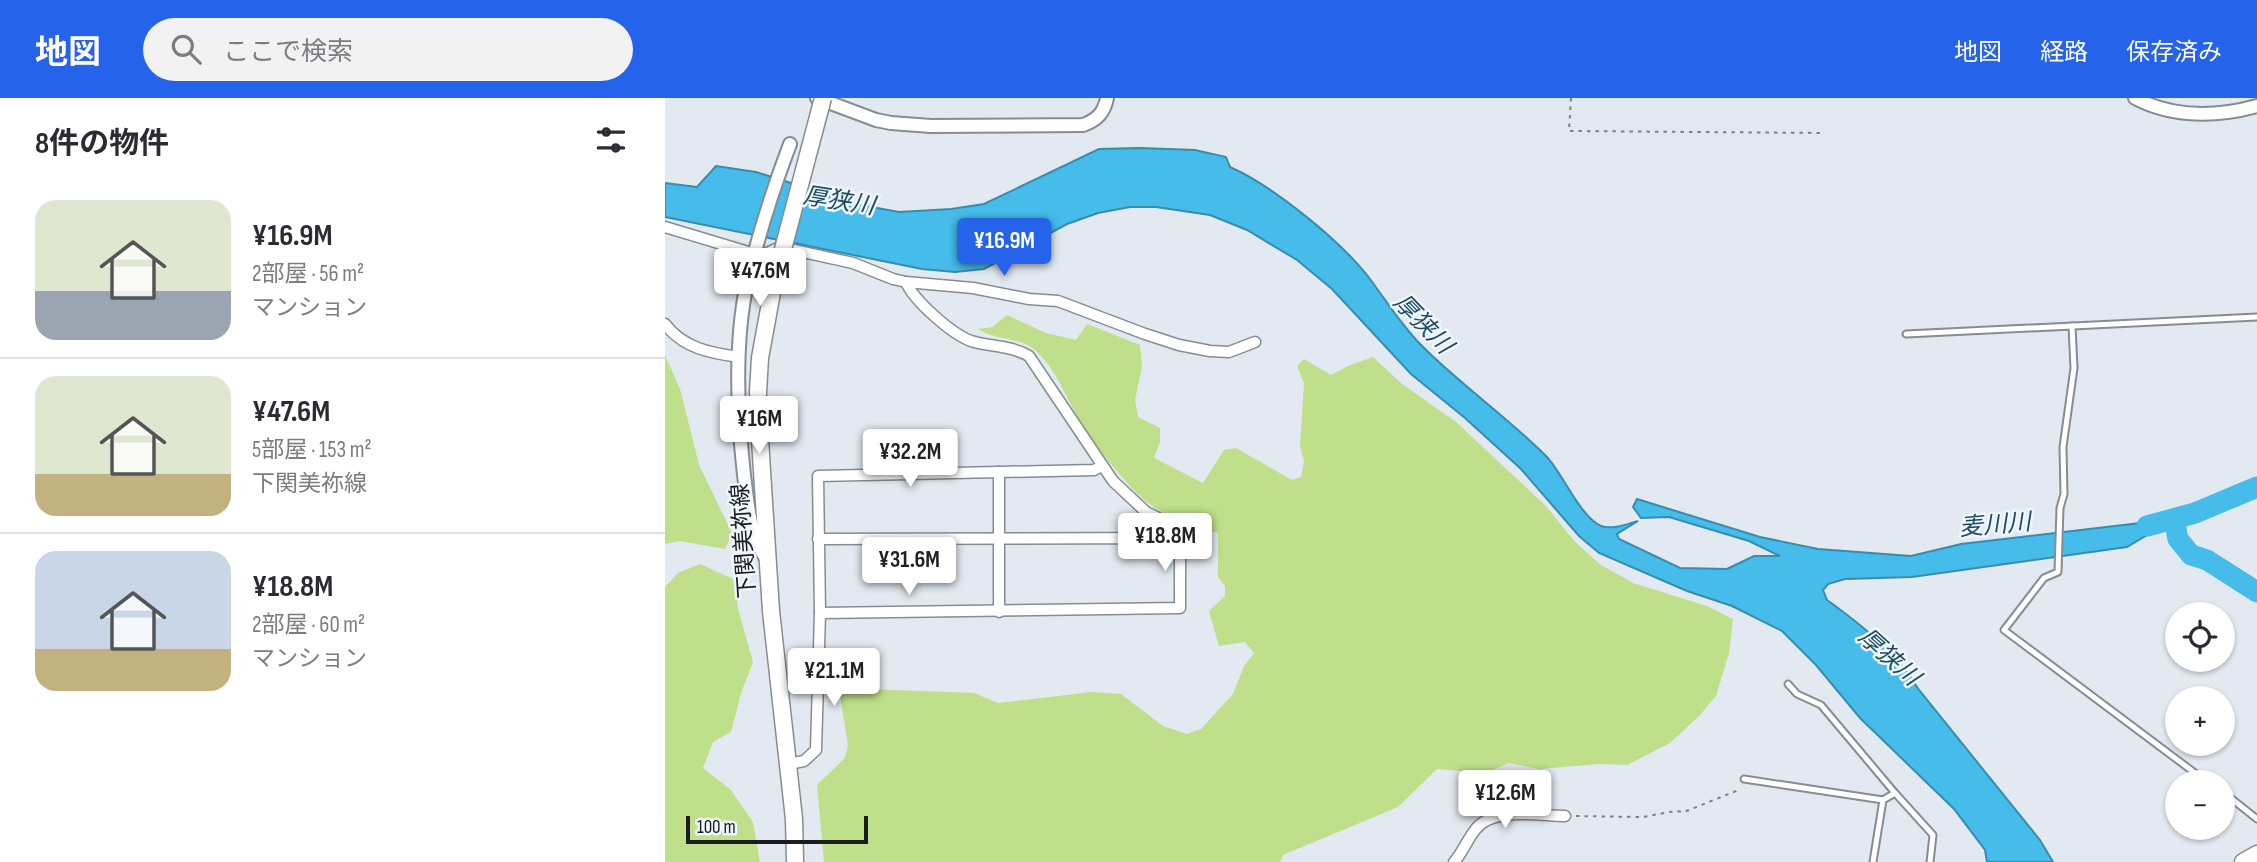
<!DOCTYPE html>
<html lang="ja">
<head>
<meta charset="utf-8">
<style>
  :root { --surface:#fff; --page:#f2f2f3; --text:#2b2b33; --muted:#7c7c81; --line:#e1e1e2; --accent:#2563eb }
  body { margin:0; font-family:"Sofia Sans Condensed","Noto Sans JP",sans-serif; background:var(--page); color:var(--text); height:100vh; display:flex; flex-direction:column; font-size:26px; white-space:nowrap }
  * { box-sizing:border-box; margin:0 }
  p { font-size:23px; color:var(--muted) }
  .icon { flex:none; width:38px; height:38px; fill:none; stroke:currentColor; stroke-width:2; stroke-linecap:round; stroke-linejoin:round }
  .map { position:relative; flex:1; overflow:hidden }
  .side { display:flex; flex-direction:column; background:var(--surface); width:665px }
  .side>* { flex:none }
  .tools { position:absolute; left:1500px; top:504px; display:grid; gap:14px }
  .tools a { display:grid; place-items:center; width:70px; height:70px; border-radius:50%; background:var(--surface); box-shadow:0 2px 5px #0004; font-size:35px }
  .scale { position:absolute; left:21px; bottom:18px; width:182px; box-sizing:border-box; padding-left:7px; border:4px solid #1a1c1f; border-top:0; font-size:19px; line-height:24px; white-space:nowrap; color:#1a1c1f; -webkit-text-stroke:5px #eff6fe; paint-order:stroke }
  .price { position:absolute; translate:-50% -60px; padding:0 16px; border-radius:7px; background:#fff; color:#222; font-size:23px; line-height:46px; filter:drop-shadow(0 2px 4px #0008) }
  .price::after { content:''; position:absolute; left:50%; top:42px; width:21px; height:16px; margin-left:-10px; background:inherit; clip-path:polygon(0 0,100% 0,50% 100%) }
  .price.on { background:var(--accent); color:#fff }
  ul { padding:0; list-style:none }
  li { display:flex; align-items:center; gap:21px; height:175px; padding:0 35px }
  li+li { border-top:2px solid var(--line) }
  li span { display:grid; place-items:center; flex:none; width:196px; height:140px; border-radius:21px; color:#555 }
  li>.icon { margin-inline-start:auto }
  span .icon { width:84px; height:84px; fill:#fffc; stroke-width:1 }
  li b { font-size:30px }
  h2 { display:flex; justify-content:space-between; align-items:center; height:84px; padding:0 35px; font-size:30px }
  header { display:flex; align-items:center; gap:42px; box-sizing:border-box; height:98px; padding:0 35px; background:var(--accent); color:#fff }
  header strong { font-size:33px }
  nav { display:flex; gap:38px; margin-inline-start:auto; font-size:24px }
  .search { width:490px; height:63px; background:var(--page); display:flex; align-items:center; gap:18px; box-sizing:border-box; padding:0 24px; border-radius:38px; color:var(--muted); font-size:26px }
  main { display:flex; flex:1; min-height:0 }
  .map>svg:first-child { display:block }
</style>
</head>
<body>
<header>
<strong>地図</strong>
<div class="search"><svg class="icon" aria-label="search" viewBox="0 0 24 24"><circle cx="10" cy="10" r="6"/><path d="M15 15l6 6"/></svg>ここで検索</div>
<nav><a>地図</a><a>経路</a><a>保存済み</a></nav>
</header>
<main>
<section class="side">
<h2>8件の物件<svg class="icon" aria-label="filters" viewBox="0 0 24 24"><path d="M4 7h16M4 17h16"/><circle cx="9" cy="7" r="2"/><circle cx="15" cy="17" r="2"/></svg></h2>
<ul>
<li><span style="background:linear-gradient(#dfe7d0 65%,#9aa5b1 0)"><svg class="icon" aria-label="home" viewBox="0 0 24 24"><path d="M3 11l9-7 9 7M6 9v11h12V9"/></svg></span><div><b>¥16.9M</b><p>2部屋 · 56 m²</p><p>マンション</p></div></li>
<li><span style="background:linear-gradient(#dfe7d0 70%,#c2b280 0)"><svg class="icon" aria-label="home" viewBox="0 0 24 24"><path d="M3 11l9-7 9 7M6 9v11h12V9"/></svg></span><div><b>¥47.6M</b><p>5部屋 · 153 m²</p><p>下関美祢線</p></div></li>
<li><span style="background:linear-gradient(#c9d6e8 70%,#c2b280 0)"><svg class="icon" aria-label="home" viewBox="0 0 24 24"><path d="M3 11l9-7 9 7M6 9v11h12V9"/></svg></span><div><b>¥18.8M</b><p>2部屋 · 60 m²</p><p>マンション</p></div></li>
</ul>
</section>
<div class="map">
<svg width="1592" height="764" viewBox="0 0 1592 764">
  <rect width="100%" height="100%" fill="#e2e9f0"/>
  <g fill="#bfdf8b">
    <path d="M342,217L381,235L411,242L422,226L475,247L477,269L470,302L473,319L495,330V344L489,360L538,385L559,352L571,350L627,382L636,379L639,363L635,348L639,285L632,268L639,261L666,277L683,268L708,259L737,286L791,324L881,408L910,444L936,467L968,485L1042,508L1068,521L1064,555L1051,598L1035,617L1005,645L962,667L934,666L874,671L844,665L820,675L772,671L733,709L618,757L615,764H159L152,687L180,660L183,647L175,598L180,580L202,591L309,595L333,605L427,594L456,596L498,628L522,636L536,631L568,596L579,568L589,555L580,544L554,548L544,513L560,498V488L553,479V435C529,429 494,416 476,399C453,377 432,349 415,323C401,300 392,273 372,254C356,238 331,243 313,231L327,229Z"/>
    <path d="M0,257L15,291L34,367L67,435L60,451L15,443L0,446Z"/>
    <path d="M35,466L70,482L73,511L88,564L76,595L66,634L48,644L38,670L66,692L88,724L95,764H0V489L13,475Z"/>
  </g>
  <path fill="#45bcea" stroke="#388cad" stroke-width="2" d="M475,50L530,52L561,59L565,69C608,88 676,143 705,181C722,204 737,228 757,248C796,287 842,319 881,358C897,374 915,419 936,428C948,432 962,426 973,423L952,436L954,441L1015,470L1062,471L1089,458H1115L1084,443L1004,419L976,420L968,409L972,401L1095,439L1153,451L1246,458L1296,446L1509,421L1462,449L1247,479L1180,481L1163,486L1158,492L1162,502C1198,528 1231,554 1254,592L1375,742L1388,764H1322L1320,752L1289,711L1195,620L1151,567L1117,533L1067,508L1022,493L934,455L914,438L856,371L800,320L746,276L667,191L632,162L582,132L545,117L491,109H465L433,115L402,126L319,171L290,174L257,171L0,119V85L32,89L51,68L91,74L196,107L234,114L286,111L319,106L434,51Z"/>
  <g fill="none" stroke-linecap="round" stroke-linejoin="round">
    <g stroke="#45bcea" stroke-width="21">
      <path d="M1509,421L1513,441L1526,457L1542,462L1592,494"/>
      <path d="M1482,428L1530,415L1592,389"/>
    </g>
    <defs>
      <g id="service">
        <path d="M1407,228L1409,270L1398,349L1399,396L1395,410L1393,474L1379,480L1339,532L1542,684"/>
        <path d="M1241,236L1592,219"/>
        <path d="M1123,586L1132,596L1156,607L1230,695L1268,737L1265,764"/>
        <path d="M1079,681L1218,702"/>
        <path d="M1558,694L1592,721"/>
        <path d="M1208,764L1218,702L1230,695"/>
      </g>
      <g id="minor">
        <path d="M0,129L90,156L98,157L115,149L188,165L228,181L241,184L308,190L364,201L393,203L480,236L514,247L545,253L564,254L590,244"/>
        <path d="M241,184C249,203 287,236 306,243C325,249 345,247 364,258L448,383L481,414L516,431L515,440"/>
        <path d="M0,226C18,250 45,255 74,259"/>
        <path d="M334,374L429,372L437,368"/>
        <path d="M153,441L515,440V510L155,515"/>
        <path d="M123,666L139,663L151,652L155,515L153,378L334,374V514"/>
        <path d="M789,764C798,754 802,742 810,732C828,708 874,718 900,718"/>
      </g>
      <g id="tertiary">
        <path d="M152,0L211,22L226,25L266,28L418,27C432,22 439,15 442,0"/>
        <path d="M1470,0C1508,20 1552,19 1592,8"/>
        <path d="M103,463C84,439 83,406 79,377C72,314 69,246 82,185C93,138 108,91 125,46"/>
      </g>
      <path id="primary" d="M108,189L95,260L93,294L95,342L106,513L129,721L130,764"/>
      <path id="trunk" d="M1578,764L1592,756"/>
    </defs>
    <use href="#service" stroke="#868c93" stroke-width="9"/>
    <use href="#minor" stroke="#868c93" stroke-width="13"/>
    <use href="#tertiary" stroke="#868c93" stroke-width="16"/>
    <use href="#primary" stroke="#868c93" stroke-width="19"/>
    <use href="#trunk" stroke="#868c93" stroke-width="19"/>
    <g stroke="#7d8186" stroke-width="2" stroke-dasharray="3.5 5" stroke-linecap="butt">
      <path d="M906,0L904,33L1160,35"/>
      <path d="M911,718L978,719L1010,713L1019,714L1071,693L1074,689"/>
    </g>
    <use href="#service" stroke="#fff" stroke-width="5"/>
    <use href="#minor" stroke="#fff" stroke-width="10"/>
    <use href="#tertiary" stroke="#fff" stroke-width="12"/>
    <use href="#primary" stroke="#fff" stroke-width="16"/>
    <use href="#trunk" stroke="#fff" stroke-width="16"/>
    <defs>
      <path id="primary-bridge" d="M108,189L158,0"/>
    </defs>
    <use href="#primary-bridge" stroke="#868c93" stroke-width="19" stroke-linecap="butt"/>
    <use href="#primary-bridge" stroke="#fff" stroke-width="16"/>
  </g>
  <g text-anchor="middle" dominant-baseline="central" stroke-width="5" stroke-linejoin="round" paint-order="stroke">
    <g font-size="23" fill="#1a1c1f" stroke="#eff6fe">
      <text transform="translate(79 443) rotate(-94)">下関美祢線</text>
    </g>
    <g font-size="24" font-style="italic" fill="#1b4b5f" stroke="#eff6fe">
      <text transform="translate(174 103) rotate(9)">厚狭川</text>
      <text transform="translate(758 226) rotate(46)">厚狭川</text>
      <text transform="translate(1330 427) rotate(-5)">麦川川</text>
      <text transform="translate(1224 559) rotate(42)">厚狭川</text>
    </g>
  </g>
</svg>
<div class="tools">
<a><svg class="icon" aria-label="locate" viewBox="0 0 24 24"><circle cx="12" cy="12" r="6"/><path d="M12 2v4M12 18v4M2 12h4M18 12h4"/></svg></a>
<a>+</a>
<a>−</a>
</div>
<div class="scale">100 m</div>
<b class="price on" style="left:339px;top:180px">¥16.9M</b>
<b class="price" style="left:95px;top:210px">¥47.6M</b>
<b class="price" style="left:94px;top:358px">¥16M</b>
<b class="price" style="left:245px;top:391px">¥32.2M</b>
<b class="price" style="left:500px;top:475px">¥18.8M</b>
<b class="price" style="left:244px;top:499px">¥31.6M</b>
<b class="price" style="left:169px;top:610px">¥21.1M</b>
<b class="price" style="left:840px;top:732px">¥12.6M</b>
</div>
</main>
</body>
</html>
